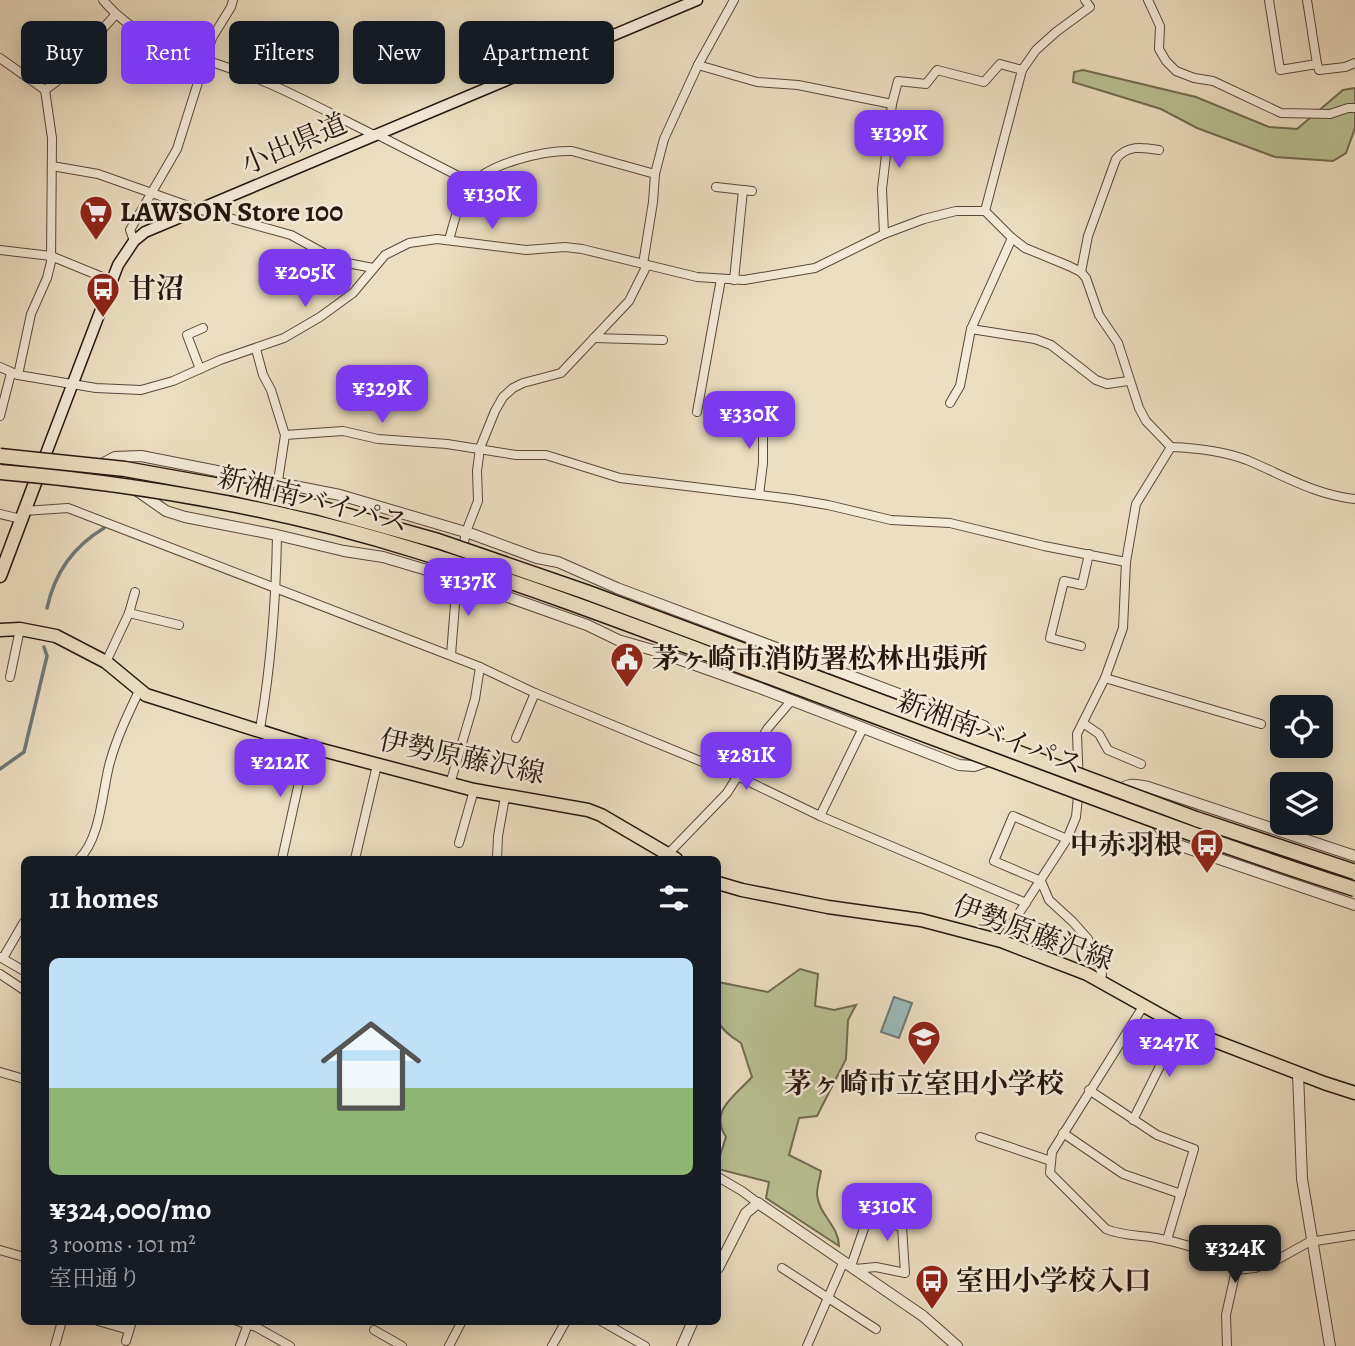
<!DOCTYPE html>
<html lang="en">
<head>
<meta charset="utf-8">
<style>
  :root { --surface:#171b24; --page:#20242c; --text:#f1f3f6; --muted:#9ea1a6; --accent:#7c3aed }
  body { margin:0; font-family:Alegreya,"Noto Serif JP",serif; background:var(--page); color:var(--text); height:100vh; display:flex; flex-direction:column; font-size:26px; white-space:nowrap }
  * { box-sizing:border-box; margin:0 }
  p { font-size:23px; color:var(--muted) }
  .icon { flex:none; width:38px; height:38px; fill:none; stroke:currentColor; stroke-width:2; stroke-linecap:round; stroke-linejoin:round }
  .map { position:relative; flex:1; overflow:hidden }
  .panel { position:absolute; left:21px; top:856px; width:700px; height:469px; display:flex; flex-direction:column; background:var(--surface); border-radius:10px; box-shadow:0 4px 18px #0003 }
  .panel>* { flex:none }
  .hud { position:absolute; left:21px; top:21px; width:700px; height:63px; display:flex; gap:14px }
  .controls { position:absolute; left:1270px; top:695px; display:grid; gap:14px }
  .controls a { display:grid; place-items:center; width:63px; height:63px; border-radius:10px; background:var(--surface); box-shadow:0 4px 18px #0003; font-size:35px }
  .price { position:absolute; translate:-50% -60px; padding:0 16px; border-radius:14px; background:var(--accent); color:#fff; font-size:23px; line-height:46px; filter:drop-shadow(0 2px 4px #0008) }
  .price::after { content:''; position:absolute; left:50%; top:42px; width:21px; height:16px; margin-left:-10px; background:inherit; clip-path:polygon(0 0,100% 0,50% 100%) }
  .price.active { background:#222; color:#fff }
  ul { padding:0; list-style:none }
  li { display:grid; align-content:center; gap:14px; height:371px; padding:0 28px }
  li span { display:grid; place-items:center; height:217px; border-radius:10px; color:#555 }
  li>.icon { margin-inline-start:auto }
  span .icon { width:126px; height:126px; fill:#fffc; stroke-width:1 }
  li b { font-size:30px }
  h2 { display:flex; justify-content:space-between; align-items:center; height:84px; padding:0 28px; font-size:30px }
  .pill { padding:0 24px; border-radius:10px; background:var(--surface); box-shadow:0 4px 18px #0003; font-size:24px; line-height:63px }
  .pill.active { background:var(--accent); color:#fff }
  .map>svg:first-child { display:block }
</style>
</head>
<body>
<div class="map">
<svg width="1355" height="1346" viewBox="0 0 1355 1346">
  <rect width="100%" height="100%" fill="#ecdfc1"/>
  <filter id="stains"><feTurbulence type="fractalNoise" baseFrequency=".00286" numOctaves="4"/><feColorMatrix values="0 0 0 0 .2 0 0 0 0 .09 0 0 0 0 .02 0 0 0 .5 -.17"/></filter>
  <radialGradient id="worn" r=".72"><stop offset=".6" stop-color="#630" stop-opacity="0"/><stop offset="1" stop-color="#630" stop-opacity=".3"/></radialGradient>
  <g fill="#b9c192" stroke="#706c50" stroke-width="2">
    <path d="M1083,70L1196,97L1269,127L1297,129L1343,90L1355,88V128L1346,153L1333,161L1275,157L1197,128L1161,109L1073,82L1074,72Z"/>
    <path d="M800,969L818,974L815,1006L834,1010L856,1005L848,1020L846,1059L817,1116L799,1118L789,1155L821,1171C820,1178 817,1186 817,1194C818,1214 839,1226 839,1246L766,1198L769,1182L718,1169V1162L726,1137C709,1110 734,1097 752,1077L741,1043C709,1023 717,1016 718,982L768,992Z"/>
  </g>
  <path fill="#9cbabc" stroke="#6e7876" stroke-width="2" d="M894,997L912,1003L899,1038L881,1032Z"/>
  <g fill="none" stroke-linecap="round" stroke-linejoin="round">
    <g stroke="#6e7876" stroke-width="3.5">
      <path d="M47,608C55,572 73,547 104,528"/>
      <path d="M0,769L24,752L47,656L44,647"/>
    </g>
    <defs>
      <g id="minor">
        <path d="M103,0C143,49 209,57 263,81C301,97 337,117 374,135"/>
        <path d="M1148,0L1160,26L1159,49L1166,61L1176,71L1194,78L1213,81L1281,113L1330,114L1348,108H1355"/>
        <path d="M1269,0L1280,70L1317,64L1319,70L1345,67L1355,63"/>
        <path d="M1307,0L1317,64"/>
        <path d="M0,58L45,90L52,138L51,262L47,278L31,314L18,375"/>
        <path d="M698,65L757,82L798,85L892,104L898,81L926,84L937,70L984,82L1000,64L1022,70"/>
        <path d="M45,90L56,82L115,15"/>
        <path d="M376,134L472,183"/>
        <path d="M52,166L98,174L197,209L291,235L329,256L347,263L373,268"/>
        <path d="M716,187L752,191"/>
        <path d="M985,211L1022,70L1036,50L1056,32L1090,7L1085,0"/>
        <path d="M884,234L882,189L892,104"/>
        <path d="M449,240C454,222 459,200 471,185C489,163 545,150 572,151L655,174"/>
        <path d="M134,241L130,230L177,149L212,38L231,7L233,0"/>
        <path d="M0,250L51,256L112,281"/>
        <path d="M643,264L653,202L655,174L664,139L698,65L734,0"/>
        <path d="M1081,272L1088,236L1116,159C1127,145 1142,147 1159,150"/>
        <path d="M734,280L743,190"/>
        <path d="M971,329L1035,339L1051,345L1096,380L1107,384L1128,381"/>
        <path d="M594,338L663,340"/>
        <path d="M256,349L263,375L271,390L285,435L278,481"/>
        <path d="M0,367L18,375L96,388L141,390L173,381L220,360L284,338L320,317L353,293L385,255L409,243L437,239L526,250L565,247L582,249L697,277L744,280L815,268L884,234L924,219L956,211H985L1012,238L1025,248L1069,266L1081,272L1086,278L1099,315L1118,343L1139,408L1146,421L1171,447C1197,448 1223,451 1247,460C1283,475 1315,495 1355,499"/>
        <path d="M200,369L187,335L203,328"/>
        <path d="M950,403L960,386L971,329L1012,238"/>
        <path d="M697,412L721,279"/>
        <path d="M0,416L11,373"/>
        <path d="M285,435L343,431L378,439L447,444L516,455H546L620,478L792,499L828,505L891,520L950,523L1044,546L1126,562"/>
        <path d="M759,495L763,463V424L766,411"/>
        <path d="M24,511L68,508L480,667L535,693L739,777L820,816L1026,903"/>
        <path d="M0,514L21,519"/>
        <path d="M129,613L179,625"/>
        <path d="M1081,646L1050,638L1064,581L1082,585L1089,554"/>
        <path d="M451,655L457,579L466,532L478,501L477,471L480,448L495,411L503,397L513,388L523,383L561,373L629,301L647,265"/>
        <path d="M106,662L129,613L135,592"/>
        <path d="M10,677L20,629"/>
        <path d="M1105,678L1261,724"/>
        <path d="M1083,723L1099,734L1108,750L1141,764"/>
        <path d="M260,729C271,665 276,600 277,535"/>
        <path d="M516,738L535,693"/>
        <path d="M450,784L475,699L480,667"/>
        <path d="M820,816L863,728"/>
        <path d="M1067,839L1013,816L994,861L1041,881L1049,900L1073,922L1088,939L1102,974L1101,981"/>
        <path d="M459,843L474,790"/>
        <path d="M668,854L727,793L768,728L791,701"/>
        <path d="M79,859C101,838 102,791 110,762C117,737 128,714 139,691"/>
        <path d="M282,859L307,746"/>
        <path d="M355,859L377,765"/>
        <path d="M497,859L498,836L505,797"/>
        <path d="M1001,941L1067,839L1076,817L1079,786L1077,734L1105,678L1123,628L1126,562L1136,504L1171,447"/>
        <path d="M0,957L24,971"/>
        <path d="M3,958L24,922"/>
        <path d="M0,974L24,990"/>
        <path d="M1144,1005L1052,1152L1050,1173L1106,1229C1122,1236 1140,1235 1156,1238C1184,1243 1211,1252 1237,1264L1236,1270L1255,1268L1273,1262L1309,1242L1355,1235"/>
        <path d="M0,1072L24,1079"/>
        <path d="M1089,1090L1157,1135L1194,1149L1167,1240"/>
        <path d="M1133,1120L1180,1026"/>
        <path d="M1063,1133L1123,1174L1181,1194"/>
        <path d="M980,1137L1051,1161"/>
        <path d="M718,1177L742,1191L758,1203"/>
        <path d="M0,1250L24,1257"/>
        <path d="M851,1266L868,1217L901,1227"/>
        <path d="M782,1268L876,1329"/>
        <path d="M855,1269L876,1267L905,1273L901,1211"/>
        <path d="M98,1321L129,1330"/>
        <path d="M237,1321L256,1327L290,1346"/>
        <path d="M601,1321L645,1346"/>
        <path d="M374,1330L402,1346"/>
        <path d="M126,1341L132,1321"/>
        <path d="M55,1346L62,1321"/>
        <path d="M240,1346L249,1321"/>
        <path d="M449,1346L462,1321"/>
        <path d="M552,1346L566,1321"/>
        <path d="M807,1346L844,1261"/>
        <path d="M1227,1346L1226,1315L1236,1270"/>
      </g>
      <g id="tertiary">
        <path d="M98,466L115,457L141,456L340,495L472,534L537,558L558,562L617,588L984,726L1001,748"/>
        <path d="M136,490L166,511L185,517L277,535L344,551L383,557L457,579L587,625L618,640L656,651L757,687L959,765L974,766L1004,756L1050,774"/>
        <path d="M1097,793C1115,799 1116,788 1130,785C1136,784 1143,786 1148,787L1355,856"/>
        <path d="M1155,822L1169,840L1178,845L1355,905"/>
        <path d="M1298,1073L1302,1179L1330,1346"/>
        <path d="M718,1268L746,1213L758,1203L923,1316L957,1346"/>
        <path d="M682,1346L693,1321"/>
      </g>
      <path id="secondary" d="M42,464L118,265L134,241L145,232L697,0"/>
      <g id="primary">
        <path d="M0,576L41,467"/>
        <path d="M0,630L20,629L56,636L106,662L146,695L307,746L474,790L588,810L601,815L676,859"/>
        <path d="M718,883L742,890L828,907L921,920L1001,941L1087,974L1180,1026L1212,1040L1324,1083L1355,1093"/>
      </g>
    </defs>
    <use href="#minor" stroke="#59483b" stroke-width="10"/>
    <use href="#tertiary" stroke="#59483b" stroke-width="12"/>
    <use href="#secondary" stroke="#28160e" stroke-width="13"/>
    <use href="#primary" stroke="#28160e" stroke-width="15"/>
    <use href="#minor" stroke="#f3ead7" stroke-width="8"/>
    <use href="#tertiary" stroke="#f3ead7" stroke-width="10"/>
    <use href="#secondary" stroke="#f3ead7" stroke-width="10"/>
    <use href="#primary" stroke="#ecdfc1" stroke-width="12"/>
    <defs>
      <g id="motorway-bridge">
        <path d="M0,456L125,469L231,488L320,508L438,541L586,592L1196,819L1355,872"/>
        <path d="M0,472C140,484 279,508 414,550C534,587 652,633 770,677C855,709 940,740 1025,772C1134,813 1244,854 1355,889"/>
      </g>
    </defs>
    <use href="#motorway-bridge" stroke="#28160e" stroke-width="17" stroke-linecap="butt"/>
    <use href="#motorway-bridge" stroke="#ecdfc1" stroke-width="14"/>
  </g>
  <defs>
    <symbol id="supermarket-pin" viewBox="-11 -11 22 30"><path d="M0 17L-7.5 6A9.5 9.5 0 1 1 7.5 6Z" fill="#8f2418" stroke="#f3ead7"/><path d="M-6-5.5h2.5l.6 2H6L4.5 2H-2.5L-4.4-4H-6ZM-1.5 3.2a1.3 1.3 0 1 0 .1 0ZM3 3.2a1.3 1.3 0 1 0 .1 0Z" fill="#fff"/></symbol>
    <symbol id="bus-pin" viewBox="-11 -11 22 30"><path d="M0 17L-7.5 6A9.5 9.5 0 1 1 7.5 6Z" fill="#8f2418" stroke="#f3ead7"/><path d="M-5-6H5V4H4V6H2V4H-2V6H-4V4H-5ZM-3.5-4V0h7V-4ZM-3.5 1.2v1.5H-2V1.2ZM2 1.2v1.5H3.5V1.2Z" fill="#fff"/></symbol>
    <symbol id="civic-pin" viewBox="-11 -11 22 30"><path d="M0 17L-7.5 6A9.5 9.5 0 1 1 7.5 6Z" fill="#8f2418" stroke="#f3ead7"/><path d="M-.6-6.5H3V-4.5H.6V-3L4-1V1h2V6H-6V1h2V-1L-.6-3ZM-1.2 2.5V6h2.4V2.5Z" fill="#fff"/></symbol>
    <symbol id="school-pin" viewBox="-11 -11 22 30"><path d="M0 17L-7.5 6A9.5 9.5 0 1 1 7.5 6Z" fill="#8f2418" stroke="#f3ead7"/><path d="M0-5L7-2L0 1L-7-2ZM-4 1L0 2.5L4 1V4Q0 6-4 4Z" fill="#fff"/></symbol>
  </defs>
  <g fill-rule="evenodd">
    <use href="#supermarket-pin" x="77" y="193" width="38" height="52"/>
    <use href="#bus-pin" x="84" y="270" width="38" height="52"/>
    <use href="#civic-pin" x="608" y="640" width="38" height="52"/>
    <use href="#bus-pin" x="1188" y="826" width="38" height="52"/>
    <use href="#school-pin" x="905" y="1018" width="38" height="52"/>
    <use href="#bus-pin" x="913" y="1262" width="38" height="52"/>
  </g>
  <g text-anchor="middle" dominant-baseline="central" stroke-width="5" stroke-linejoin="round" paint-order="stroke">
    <g font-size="28" fill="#28160e" stroke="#f3ead7">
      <text transform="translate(294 144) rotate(-23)">小出県道</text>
      <text transform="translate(313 500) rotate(14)">新湘南バイパス</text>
      <text transform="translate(990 733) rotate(20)">新湘南バイパス</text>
      <text transform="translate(462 757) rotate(12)">伊勢原藤沢線</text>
      <text transform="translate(1033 933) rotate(20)">伊勢原藤沢線</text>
    </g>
    <g font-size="28" font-weight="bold" fill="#28160e" stroke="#f3ead7" text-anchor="start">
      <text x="120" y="212">LAWSON Store 100</text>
      <text x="128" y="289">甘沼</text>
      <text x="652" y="659">茅ヶ崎市消防署松林出張所</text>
      <text x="1182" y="845" text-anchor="end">中赤羽根</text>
      <text x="924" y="1084" text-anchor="middle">茅ヶ崎市立室田小学校</text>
      <text x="956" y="1281">室田小学校入口</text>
    </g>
  </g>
  <rect width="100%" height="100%" filter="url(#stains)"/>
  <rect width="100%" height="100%" fill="url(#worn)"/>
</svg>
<div class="controls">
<a><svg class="icon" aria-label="locate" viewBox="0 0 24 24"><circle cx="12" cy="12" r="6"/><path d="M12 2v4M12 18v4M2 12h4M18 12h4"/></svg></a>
<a><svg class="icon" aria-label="layers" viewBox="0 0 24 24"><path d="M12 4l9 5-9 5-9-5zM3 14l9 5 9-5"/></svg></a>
</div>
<b class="price" style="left:899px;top:170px">¥139K</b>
<b class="price" style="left:492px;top:231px">¥130K</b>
<b class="price" style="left:305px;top:309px">¥205K</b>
<b class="price" style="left:382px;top:425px">¥329K</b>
<b class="price" style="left:749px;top:451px">¥330K</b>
<b class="price" style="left:468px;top:618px">¥137K</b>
<b class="price" style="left:746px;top:792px">¥281K</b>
<b class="price" style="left:280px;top:799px">¥212K</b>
<b class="price" style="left:1169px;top:1079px">¥247K</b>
<b class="price" style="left:887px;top:1243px">¥310K</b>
<b class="price active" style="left:1235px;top:1285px">¥324K</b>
<div class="hud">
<a class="pill">Buy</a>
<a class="pill active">Rent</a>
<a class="pill">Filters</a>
<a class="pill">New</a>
<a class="pill">Apartment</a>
</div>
<section class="panel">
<h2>11 homes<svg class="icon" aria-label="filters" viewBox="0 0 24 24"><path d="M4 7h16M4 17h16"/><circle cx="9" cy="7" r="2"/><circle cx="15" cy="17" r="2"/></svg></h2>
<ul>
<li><span style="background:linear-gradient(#bfe0f5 60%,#8fb573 0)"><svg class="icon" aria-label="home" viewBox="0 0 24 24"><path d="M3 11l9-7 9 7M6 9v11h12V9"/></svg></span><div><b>¥324,000/mo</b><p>3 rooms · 101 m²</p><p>室田通り</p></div></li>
</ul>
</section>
</div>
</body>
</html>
